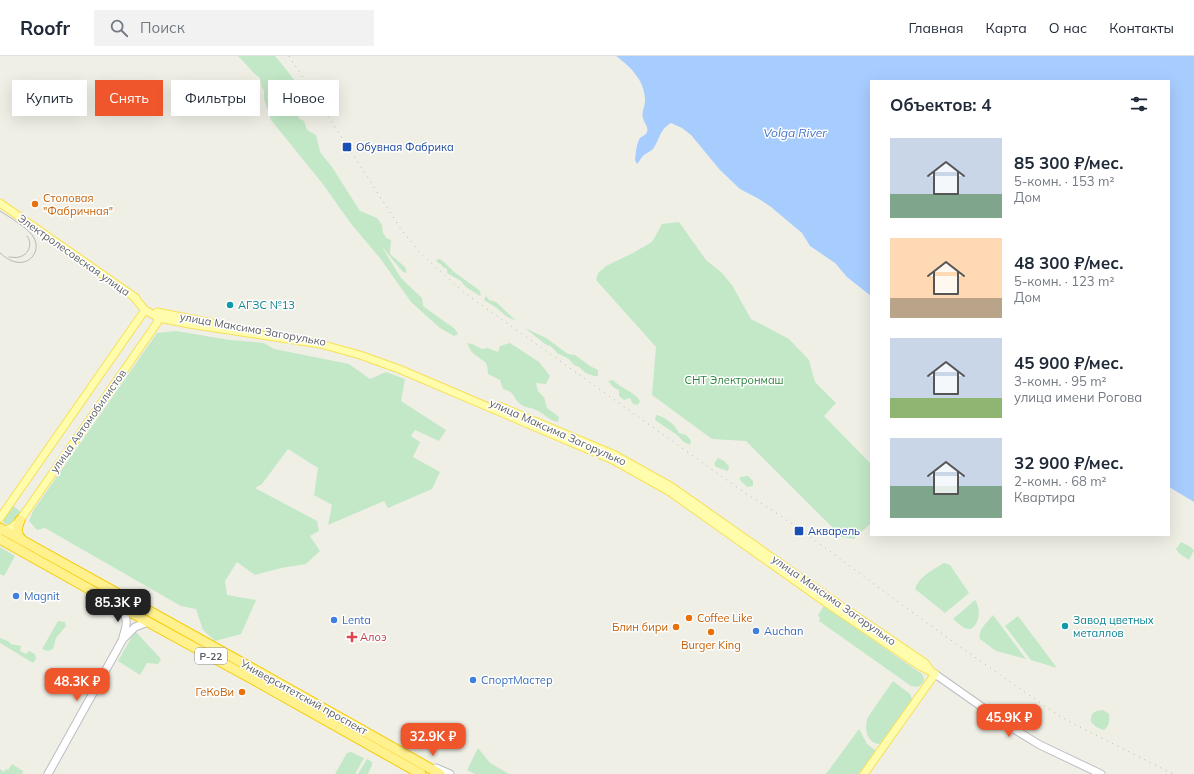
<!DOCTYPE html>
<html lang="ru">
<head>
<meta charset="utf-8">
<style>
  :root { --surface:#fff; --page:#f2f2f3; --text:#1f2937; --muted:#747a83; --line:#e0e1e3; --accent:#f0562c }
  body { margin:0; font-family:Mulish,sans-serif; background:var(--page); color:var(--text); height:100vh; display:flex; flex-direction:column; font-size:15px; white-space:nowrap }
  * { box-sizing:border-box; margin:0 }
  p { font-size:13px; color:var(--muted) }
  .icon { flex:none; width:22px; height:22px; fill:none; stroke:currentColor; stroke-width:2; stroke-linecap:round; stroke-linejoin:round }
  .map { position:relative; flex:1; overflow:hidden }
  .side { position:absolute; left:870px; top:24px; width:300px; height:456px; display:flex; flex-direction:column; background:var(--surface); border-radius:0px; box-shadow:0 4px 16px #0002 }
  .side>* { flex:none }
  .guide { position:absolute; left:12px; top:24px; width:380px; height:36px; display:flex; gap:8px }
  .price { position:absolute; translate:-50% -34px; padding:0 9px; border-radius:8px; background:var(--accent); color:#fff; font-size:13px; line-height:26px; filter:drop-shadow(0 1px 2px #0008) }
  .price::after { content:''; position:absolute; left:50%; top:24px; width:12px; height:9px; margin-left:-6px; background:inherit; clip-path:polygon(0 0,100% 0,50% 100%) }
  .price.current { background:#222; color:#fff }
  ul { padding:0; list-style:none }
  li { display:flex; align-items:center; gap:12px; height:100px; padding:0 20px }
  li span { display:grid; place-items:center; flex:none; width:112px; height:80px; border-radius:0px; color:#555 }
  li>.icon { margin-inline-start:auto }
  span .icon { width:48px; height:48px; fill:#fffc; stroke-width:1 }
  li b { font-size:17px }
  h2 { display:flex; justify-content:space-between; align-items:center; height:48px; padding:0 20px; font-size:17px }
  .tag { padding:0 14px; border-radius:0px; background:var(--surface); box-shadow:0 4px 16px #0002; font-size:14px; line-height:36px }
  .tag.current { background:var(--accent); color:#fff }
  header { display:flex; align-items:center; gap:24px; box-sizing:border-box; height:56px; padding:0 20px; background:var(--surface); border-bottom:1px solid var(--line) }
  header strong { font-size:19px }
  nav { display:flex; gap:22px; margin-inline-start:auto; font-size:14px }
  .search { width:280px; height:36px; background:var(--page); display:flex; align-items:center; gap:10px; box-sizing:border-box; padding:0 14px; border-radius:0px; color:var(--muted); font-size:15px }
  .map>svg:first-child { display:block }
</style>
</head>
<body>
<header>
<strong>Roofr</strong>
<div class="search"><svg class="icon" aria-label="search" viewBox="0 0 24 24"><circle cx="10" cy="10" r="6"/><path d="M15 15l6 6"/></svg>Поиск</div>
<nav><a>Главная</a><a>Карта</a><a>О нас</a><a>Контакты</a></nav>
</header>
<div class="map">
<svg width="1194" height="718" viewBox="0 0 1194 718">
  <rect width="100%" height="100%" fill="#f0efe6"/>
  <g fill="#c2e8c7">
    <path d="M238,0H275C283,10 306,35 305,48C304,53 301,57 298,62L304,65L307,74L316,79L320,96L332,111L360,155L377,162L382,169L383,177L386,182L391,184L390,198L405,211L407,217L403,216L382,191L401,222L422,242L423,250L455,273L458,278L454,280L440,272L411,246L380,202L352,169L322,127L271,64L264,43V35L261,29L260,22C251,16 246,7 238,0Z"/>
    <path d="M679,166L706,204L722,217L732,229L751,263L789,283L809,304L815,326L836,347L824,360L871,408V467L854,483L842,481L746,385L712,383L652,339L656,291L596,224L598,217L606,210L633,197L652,186L662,168Z"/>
    <path d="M440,203L445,207L454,216L479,234L481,238L480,240L466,231L461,225L447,217V213L443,211L441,208L438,207L436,204Z"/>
    <path d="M486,240L489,244L496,246L515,264C507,262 504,258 498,253C493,249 490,248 484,244Z"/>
    <path d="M525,272L546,282L568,298L575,299L590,310L598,314V320H594L586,317L579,311L574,309L569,303L557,297L552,291L545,288Z"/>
    <path d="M176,275L230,284L264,287L274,293L349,308L370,323L386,316L405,323L401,345L446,374L439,385L415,374L411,380L420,386L413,401L440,416L432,433L388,452L384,445L328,469L332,449L314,439L318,412L288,393L262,428L255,432L317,465L319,475L310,480L320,495L306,508L281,512L255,519L237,506L225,525L227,539L256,544L241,578L215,585L203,574L196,553L181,550L45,472L37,474L29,465L33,455L157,277Z"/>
    <path d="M467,287L472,288L482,293L488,292L498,296L500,290L510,287L539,306L550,320L546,328L536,327L538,335L544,341L547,352L559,361L558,366C549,365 544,357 536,354C530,351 524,352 519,347C511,339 516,337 503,333L500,324L488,318C488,303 483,306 474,298C471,296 469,291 467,287Z"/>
    <path d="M613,324C620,332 635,336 640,345L638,349L633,348L630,342L624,344L619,340V334L613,331L608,325Z"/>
    <path d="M656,359C666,361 675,369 679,377L686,379L691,384L690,389L684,386L677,379L655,364Z"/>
    <path d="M718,402L724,405L729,410L728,415L716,411L714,408Z"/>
    <path d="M748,420L753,425V430L747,431L740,424V421Z"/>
    <path d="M11,448L21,456L11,470L4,467L3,463Z"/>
    <path d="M1181,486L1189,490L1194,494L1189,504L1180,498L1176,493Z"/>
    <path d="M0,491L15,500L4,520L0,518Z"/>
    <path d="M944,507L950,509L969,537L945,557L915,533C919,520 933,514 944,507Z"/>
    <path d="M975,544C981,552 980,569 970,573L964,572L953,563Z"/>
    <path d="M824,550L922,618L924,623L923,627L918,631L911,630L819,565L820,562L818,559Z"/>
    <path d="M993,559L1026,603L996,595L980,583C977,574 988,566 993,559Z"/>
    <path d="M1018,560L1057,612L1031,604L1005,570Z"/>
    <path d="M58,565L65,566L66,570L56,582L53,593L48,595L42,593Z"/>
    <path d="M135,575L161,603L158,608L147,607L140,619L118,605Z"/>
    <path d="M0,582L8,585L11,588L21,590L20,595L26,598L29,595L35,598L36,603L33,607L0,587Z"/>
    <path d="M893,625L910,638L912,643L911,648H909L880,688C866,687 864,672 868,661Z"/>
    <path d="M1103,654L1109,658C1110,664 1109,670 1104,674L1096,671L1091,666C1090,657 1094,655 1103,654Z"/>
    <path d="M859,673L867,688L875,694V697L859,718H826Z"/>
    <path d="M478,692L490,707L509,718H475L467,714Z"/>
    <path d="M351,696L364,702L355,718H335L347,697Z"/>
    <path d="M367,703L372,706V709L368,718H358Z"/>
    <path d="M12,708L23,715L22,718H0V713L4,716L6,713L8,714Z"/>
  </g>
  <path fill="#a7cdff" d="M616,0H1194V446L1169,431V25H871V240L847,221L835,207L810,190L802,177L771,151L759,143L740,133L720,114L691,79L682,72L671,67C659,74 660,83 653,93C650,96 646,97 643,100C641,102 639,106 637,108L635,104C636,97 636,88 640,82C642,80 646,79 647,76C649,71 644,67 643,62C641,56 645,51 645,46C646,26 631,11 616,0Z"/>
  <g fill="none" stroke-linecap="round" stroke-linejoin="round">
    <defs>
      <g id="secondary">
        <path d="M119,551C129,561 127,569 123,581"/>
        <path d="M935,618L1012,672L1040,689L1101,718"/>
        <path d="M436,712L450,718"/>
        <path d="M48,718L123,583L135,571L148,566"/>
      </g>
      <g id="primary">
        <path d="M0,147L136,242"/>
        <path d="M133,240L145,254L159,262L189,268L320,288L360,299L399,313L613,404L670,436L825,546L920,610L935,618L864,718"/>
        <path d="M157,256L212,267"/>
        <path d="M499,350L615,399L672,431L828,541L925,607L930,614"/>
        <path d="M0,462L145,254"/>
        <path d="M1,475L12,472L20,464L157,267L159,258"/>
      </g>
      <g id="highway">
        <path d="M20,464C17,472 15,477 22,484"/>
        <path d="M0,472L259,616L440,718"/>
        <path d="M0,483L148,566L254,624L421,718"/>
      </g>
    </defs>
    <use href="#secondary" stroke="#bbbdc4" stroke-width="9"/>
    <use href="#primary" stroke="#f7e058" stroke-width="9"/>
    <use href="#highway" stroke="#f6ca00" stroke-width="11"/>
    <use href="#secondary" stroke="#fff" stroke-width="7"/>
    <use href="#primary" stroke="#fffdac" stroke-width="7"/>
    <use href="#highway" stroke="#fff18e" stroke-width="9"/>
    <g stroke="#b6b7b8" stroke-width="1">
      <path d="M0,155C9,161 30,173 34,182C41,195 30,209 16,206C10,205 5,201 0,197"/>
      <path d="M9,201C12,201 16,202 19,201C29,199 33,187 27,180"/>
    </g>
    <path stroke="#b6b7b8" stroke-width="1" stroke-dasharray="1 5" stroke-linecap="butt" d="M289,0L401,173L420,197L466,238L745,437C794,467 840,503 886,537C942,578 998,618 1055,657L1072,667L1173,718"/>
  </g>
  <g fill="#1a4fb4" stroke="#fff" stroke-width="1.5">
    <rect x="342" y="86" width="10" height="10" rx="2"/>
    <rect x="794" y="470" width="10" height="10" rx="2"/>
  </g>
  <g fill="#e8710a" stroke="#fff" stroke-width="1.5">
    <circle cx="35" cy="148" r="4"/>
    <circle cx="689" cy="562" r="4"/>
    <circle cx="676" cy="571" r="4"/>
    <circle cx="711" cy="576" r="4"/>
    <circle cx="242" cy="636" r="4"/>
  </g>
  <g fill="#0f9aa8" stroke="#fff" stroke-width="1.5">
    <circle cx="230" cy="249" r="4"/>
    <circle cx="1065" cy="570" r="4"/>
  </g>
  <g fill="#3f7fe0" stroke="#fff" stroke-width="1.5">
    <circle cx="16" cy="540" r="4"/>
    <circle cx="334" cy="564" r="4"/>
    <circle cx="756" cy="575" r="4"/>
    <circle cx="473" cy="624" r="4"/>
  </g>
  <path fill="#e0444e" stroke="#fff" stroke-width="1.5" d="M350 575h4v4h4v4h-4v4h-4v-4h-4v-4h4z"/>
  <g text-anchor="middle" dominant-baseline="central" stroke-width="3" stroke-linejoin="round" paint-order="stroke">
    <rect fill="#fff" stroke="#8e9095" stroke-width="1" x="195" y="592" width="32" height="16" rx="3"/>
    <g font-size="10" font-weight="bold" fill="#5d6067">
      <text x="211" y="600">Р-22</text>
    </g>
    <g font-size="11" fill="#164399" stroke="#fff" text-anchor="start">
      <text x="356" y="91">Обувная Фабрика</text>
      <text x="808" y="475">Акварель</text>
    </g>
    <g font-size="11" fill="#c56008" stroke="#fff" text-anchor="start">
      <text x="43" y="142">Столовая<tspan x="43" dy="13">"Фабричная"</tspan></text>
      <text x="697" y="562">Coffee Like</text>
      <text x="668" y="571" text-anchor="end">Блин бири</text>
      <text x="711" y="589" text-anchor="middle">Burger King</text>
      <text x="234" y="636" text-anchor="end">ГеКоВи</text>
    </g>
    <g font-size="11" fill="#5d6067" stroke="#fff">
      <text transform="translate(74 199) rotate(35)">Электролесовская улица</text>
      <text transform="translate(253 273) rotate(10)">улица Максима Загорулько</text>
      <text transform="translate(88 365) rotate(-55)">улица Автомобилистов</text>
      <text transform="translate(558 376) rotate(24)">улица Максима Загорулько</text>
      <text transform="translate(834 544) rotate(35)">улица Максима Загорулько</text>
      <text transform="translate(304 641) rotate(29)">Университетский проспект</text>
    </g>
    <g font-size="11" fill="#0d838f" stroke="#fff" text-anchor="start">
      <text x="238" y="249">АГЗС №13</text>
      <text x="1073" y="564">Завод цветных<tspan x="1073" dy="13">металлов</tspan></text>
    </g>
    <g font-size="11" fill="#308240" stroke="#fff">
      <text x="734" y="324">СНТ Электронмаш</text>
    </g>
    <g font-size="11" fill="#366cbe" stroke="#fff" text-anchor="start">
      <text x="24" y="540">Magnit</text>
      <text x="342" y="564">Lenta</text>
      <text x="764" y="575">Auchan</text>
      <text x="481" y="624">СпортМастер</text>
    </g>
    <g font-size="11" fill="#be3a42" stroke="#fff" text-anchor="start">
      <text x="360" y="581">Алоэ</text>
    </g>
    <g font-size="12" font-style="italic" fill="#4372c9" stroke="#fff">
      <text x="795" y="76">Volga River</text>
    </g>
  </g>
</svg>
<b class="price current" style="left:118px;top:567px">85.3K ₽</b>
<b class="price" style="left:77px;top:646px">48.3K ₽</b>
<b class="price" style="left:1009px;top:682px">45.9K ₽</b>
<b class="price" style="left:433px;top:701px">32.9K ₽</b>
<div class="guide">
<a class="tag">Купить</a>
<a class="tag current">Снять</a>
<a class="tag">Фильтры</a>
<a class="tag">Новое</a>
</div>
<section class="side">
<h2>Объектов: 4<svg class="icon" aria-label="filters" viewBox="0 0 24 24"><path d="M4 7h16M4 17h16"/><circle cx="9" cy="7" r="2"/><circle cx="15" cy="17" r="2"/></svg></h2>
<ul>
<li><span style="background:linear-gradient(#c9d6e8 70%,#7fa58c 0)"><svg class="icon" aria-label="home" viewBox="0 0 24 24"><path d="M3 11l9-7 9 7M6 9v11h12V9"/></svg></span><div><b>85 300 ₽/мес.</b><p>5-комн. · 153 m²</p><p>Дом</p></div></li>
<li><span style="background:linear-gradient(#ffd9b3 75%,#b9a48a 0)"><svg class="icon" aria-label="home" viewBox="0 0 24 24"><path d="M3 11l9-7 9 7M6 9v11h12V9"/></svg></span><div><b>48 300 ₽/мес.</b><p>5-комн. · 123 m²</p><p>Дом</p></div></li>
<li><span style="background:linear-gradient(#c9d6e8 75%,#8fb573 0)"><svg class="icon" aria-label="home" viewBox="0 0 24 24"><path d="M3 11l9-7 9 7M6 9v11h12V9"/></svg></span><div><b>45 900 ₽/мес.</b><p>3-комн. · 95 m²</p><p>улица имени Рогова</p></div></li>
<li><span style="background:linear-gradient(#c9d6e8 60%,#7fa58c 0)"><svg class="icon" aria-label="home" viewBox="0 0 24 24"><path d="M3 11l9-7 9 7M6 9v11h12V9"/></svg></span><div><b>32 900 ₽/мес.</b><p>2-комн. · 68 m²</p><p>Квартира</p></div></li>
</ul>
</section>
</div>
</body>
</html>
